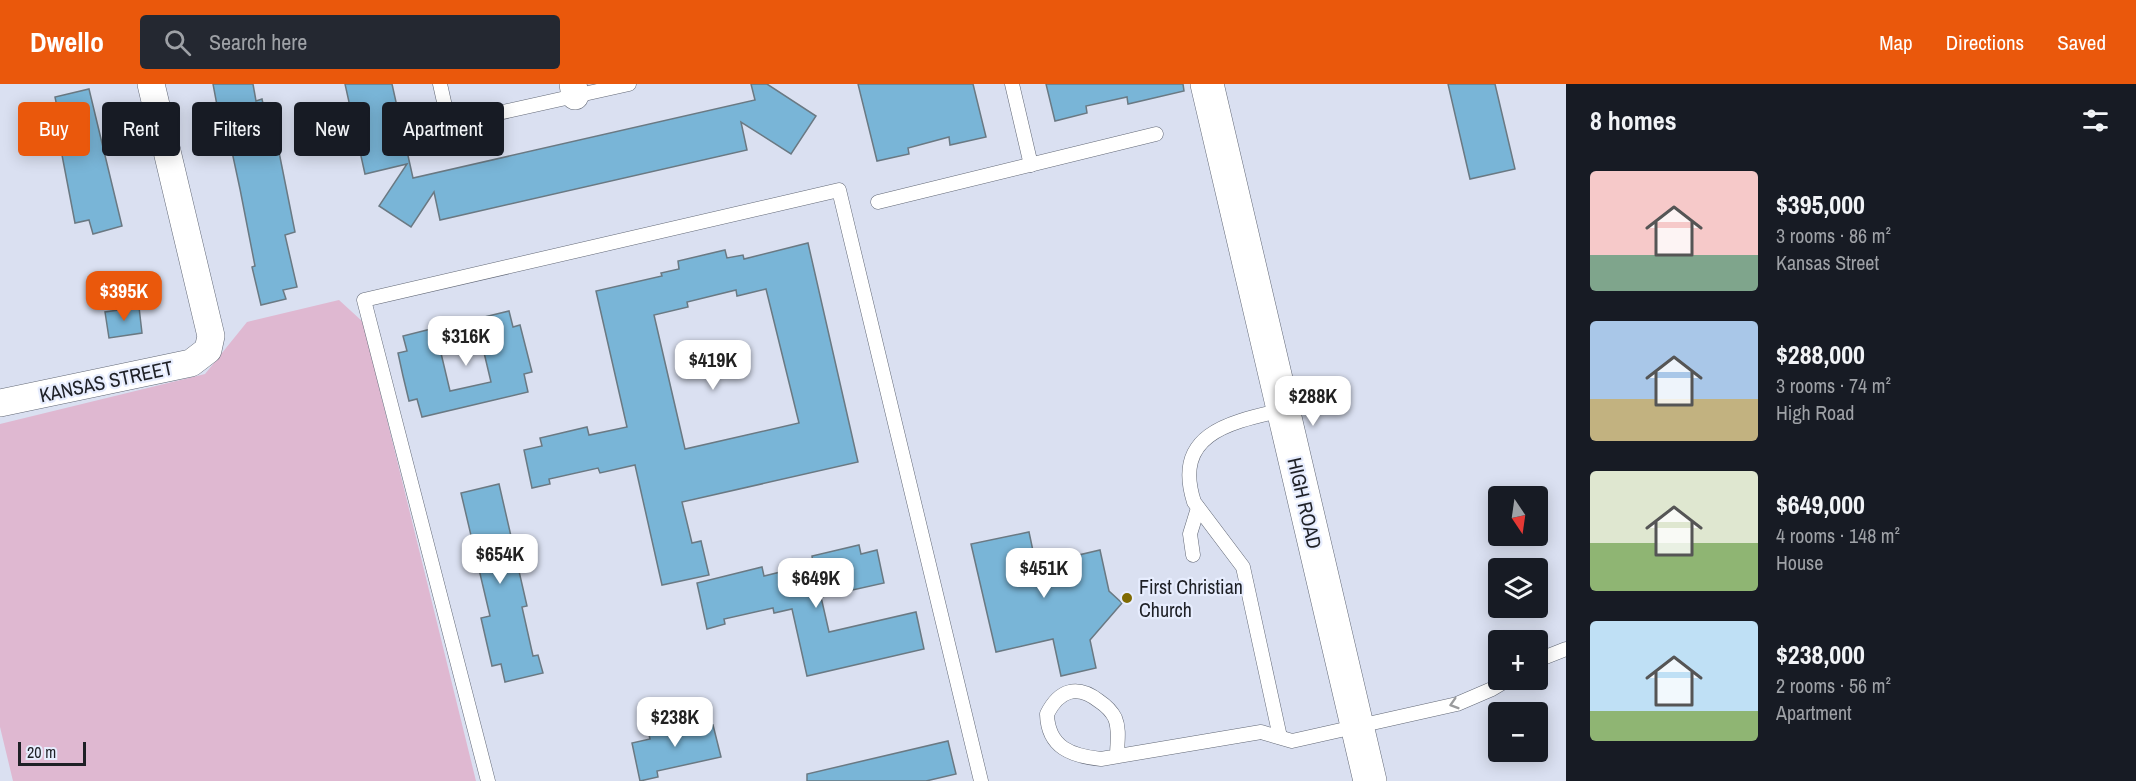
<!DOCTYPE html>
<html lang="en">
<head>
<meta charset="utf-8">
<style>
  :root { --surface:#171b24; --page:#242831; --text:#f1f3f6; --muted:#9ea1a6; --accent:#ea580c }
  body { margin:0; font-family:"Archivo Narrow",sans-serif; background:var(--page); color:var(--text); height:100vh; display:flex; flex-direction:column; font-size:22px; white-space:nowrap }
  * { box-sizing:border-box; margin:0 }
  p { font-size:20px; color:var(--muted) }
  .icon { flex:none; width:33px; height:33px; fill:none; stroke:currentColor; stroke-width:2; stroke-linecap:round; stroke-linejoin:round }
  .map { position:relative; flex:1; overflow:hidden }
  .panel { display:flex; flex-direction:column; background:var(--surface); width:570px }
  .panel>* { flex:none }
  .top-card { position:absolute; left:18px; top:18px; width:570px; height:54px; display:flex; gap:12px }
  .needle { width:39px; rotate:167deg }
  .controls { position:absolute; left:1488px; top:402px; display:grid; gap:12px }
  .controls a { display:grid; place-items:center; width:60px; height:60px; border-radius:6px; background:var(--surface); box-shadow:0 3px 15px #0003; font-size:30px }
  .scale { position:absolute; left:18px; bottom:15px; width:68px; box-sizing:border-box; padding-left:6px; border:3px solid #1e2026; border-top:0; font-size:16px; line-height:21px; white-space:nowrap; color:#1e2026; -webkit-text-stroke:4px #e7edfe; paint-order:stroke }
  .price { position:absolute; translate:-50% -51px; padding:0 14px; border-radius:12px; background:#fff; color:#222; font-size:20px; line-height:39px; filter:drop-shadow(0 2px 3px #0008) }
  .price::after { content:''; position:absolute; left:50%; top:36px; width:18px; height:14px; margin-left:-9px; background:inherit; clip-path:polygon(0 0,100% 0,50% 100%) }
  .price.active { background:var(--accent); color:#fff }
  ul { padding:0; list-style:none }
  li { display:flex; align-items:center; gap:18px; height:150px; padding:0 24px }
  li span { display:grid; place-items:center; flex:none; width:168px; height:120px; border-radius:6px; color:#555 }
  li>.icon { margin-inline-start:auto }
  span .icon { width:72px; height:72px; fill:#fffc; stroke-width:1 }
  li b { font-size:26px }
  h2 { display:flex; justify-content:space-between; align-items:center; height:72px; padding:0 24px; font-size:26px }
  .tag { padding:0 21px; border-radius:6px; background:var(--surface); box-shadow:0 3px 15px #0003; font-size:21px; line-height:54px }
  .tag.active { background:var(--accent); color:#fff }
  header { display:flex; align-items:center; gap:36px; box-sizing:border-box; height:84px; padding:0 30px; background:var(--accent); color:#fff }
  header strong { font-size:28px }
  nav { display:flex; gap:33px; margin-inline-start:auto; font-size:21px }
  .search { width:420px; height:54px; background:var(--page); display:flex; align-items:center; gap:15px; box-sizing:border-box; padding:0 21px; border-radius:6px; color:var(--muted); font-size:22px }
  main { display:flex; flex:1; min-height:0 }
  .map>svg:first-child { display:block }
</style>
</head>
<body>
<header>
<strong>Dwello</strong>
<div class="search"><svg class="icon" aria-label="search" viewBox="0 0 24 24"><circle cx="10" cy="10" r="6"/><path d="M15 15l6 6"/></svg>Search here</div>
<nav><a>Map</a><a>Directions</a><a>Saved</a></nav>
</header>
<main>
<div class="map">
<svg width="1566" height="697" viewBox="0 0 1566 697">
  <rect width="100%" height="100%" fill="#dae0f1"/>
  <path fill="#dfb8d1" d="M339,216L363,238L476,697H13L0,643V340L205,290L247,238Z"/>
  <g fill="#79b5d7" stroke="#6a7983" stroke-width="1.5" fill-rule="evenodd">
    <path d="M213,0H253L256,17L262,15L274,69L279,68L295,148L285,151L297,203L283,206L286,215L261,221L252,183L255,182L240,105L231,63L225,64Z"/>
    <path d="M345,0H392L413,94L755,16L751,0H767L816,32L791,70L741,38L747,66L440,136L434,108L411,143L379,122L407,80L365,90Z"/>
    <path d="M858,0H973L986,53L950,61L949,53L908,64L909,70L877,77Z"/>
    <path d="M1046,0H1183L1184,7L1128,20L1127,13L1086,22L1087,29L1055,37Z"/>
    <path d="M1448,0H1495L1515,85L1470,95Z"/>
    <path d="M89,5L122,142L93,150L89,136L75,139L53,24L57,23L55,13Z"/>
    <path d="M808,159L858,378L682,418L692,459L701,457L709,491L662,501L635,381L600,389L598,384L549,395L550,400L532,404L524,366L542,362L540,354L587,343L589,351L627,343L596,207L662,192L661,189L679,185L678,177L725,166L727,174L743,171L744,175ZM766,205L799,339L685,365L654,231L688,223L687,218L736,206L737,212Z"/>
    <path d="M139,223L142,249L109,254L105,228Z"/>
    <path d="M509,227L513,243L520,241L532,288L524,290L528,308L422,333L417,315L409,317L403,292L398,269L407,267L403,252L435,244L450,307L491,298L476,235Z"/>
    <path d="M499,400L527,522L522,523L533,572L538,571L543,589L505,598L501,580L492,582L481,534L490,532L461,409Z"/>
    <path d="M1029,448L1036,481L1100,466L1109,507L1122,519L1090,556L1096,584L1061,592L1053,555L996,568L971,460Z"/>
    <path d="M859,461L861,470L877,466L884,499L821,513L829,548L916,528L924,565L807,592L792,525L774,529L773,524L724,535L725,540L707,545L697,499L762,483L764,492L813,480L812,472Z"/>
    <path d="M696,636L698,644L713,641L721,673L657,687L658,693L640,697L632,659L650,655L648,647Z"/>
    <path d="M948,657L956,690L926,697H807V690Z"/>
  </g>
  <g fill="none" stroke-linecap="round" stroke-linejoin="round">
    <defs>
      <g id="lane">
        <path d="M440,0L449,40L629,0"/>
        <path d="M1012,0L1031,81"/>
        <path d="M878,118L1156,50"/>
        <path d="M1193,471L1190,450L1198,424"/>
        <path d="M1538,576L1566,565"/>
        <path d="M1280,653L1243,483L1194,418C1172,349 1231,338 1283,326"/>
        <path d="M1117,672C1117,659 1120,646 1115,634C1112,628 1105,621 1099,617C1077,600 1059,606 1047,630C1048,664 1072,672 1101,675L1261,648L1292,657L1457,620L1492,605L1507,596"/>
        <path d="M488,697L364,216L839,106L981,697"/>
      </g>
      <g id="street">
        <path d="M573,0L575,12"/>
        <path d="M0,319L191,279L208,266L211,252L151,0"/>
      </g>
      <path id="secondary" d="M1207,0L1370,697"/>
    </defs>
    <use href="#lane" stroke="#626876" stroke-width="15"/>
    <use href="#street" stroke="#626876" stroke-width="28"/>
    <use href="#secondary" stroke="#626876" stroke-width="34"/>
    <use href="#lane" stroke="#fff" stroke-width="14"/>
    <use href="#street" stroke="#fff" stroke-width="27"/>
    <use href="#secondary" stroke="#fff" stroke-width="33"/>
  </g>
  <defs><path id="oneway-chevron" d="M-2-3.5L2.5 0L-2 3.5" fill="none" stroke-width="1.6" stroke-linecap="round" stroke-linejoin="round" transform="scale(1.5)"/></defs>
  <use stroke="#9a9b9d" href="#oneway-chevron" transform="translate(1454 620) rotate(163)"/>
  <circle fill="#7f6a02" stroke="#e7edfe" stroke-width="2" cx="1127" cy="514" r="6"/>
  <g text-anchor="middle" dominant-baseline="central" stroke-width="4.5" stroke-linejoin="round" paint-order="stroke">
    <g font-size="20" fill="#1e2026" stroke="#e7edfe">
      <text transform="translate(106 297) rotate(-12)">KANSAS STREET</text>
      <text transform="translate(1305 419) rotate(77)">HIGH ROAD</text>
    </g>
    <g font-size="20" fill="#1e2026" stroke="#e7edfe" text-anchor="start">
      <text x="1139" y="502">First Christian<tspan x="1139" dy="23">Church</tspan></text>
    </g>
  </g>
</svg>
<div class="controls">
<a><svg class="needle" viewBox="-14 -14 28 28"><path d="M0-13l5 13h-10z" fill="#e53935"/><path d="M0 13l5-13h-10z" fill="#9ea1a6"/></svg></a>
<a><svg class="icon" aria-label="layers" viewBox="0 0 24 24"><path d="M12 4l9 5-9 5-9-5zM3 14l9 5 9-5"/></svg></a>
<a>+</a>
<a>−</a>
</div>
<div class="scale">20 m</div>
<b class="price active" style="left:124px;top:238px">$395K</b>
<b class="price" style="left:466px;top:283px">$316K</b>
<b class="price" style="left:713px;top:307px">$419K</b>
<b class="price" style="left:1313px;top:343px">$288K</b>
<b class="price" style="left:500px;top:501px">$654K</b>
<b class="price" style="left:1044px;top:515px">$451K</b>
<b class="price" style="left:816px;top:525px">$649K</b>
<b class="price" style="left:675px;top:664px">$238K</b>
<div class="top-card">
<a class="tag active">Buy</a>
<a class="tag">Rent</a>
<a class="tag">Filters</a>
<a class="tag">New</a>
<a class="tag">Apartment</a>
</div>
</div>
<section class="panel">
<h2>8 homes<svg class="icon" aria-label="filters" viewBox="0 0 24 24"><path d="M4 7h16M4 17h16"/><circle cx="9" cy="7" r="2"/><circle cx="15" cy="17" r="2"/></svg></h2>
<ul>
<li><span style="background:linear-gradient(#f6c9c9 70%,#7fa58c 0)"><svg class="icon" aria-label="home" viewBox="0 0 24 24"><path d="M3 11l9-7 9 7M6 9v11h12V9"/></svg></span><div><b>$395,000</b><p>3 rooms · 86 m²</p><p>Kansas Street</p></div></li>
<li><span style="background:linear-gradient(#a9c7e8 65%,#c2b280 0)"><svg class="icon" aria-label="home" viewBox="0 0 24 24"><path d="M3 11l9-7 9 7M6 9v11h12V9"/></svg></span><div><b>$288,000</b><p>3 rooms · 74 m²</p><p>High Road</p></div></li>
<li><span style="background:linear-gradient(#dfe7d0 60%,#8fb573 0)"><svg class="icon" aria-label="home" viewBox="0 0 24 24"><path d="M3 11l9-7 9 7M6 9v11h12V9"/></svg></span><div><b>$649,000</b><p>4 rooms · 148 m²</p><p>House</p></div></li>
<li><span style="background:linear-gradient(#bfe0f5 75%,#8fb573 0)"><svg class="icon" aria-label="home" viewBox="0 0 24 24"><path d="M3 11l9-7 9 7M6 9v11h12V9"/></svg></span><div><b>$238,000</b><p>2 rooms · 56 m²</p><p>Apartment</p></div></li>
</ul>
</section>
</main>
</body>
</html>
